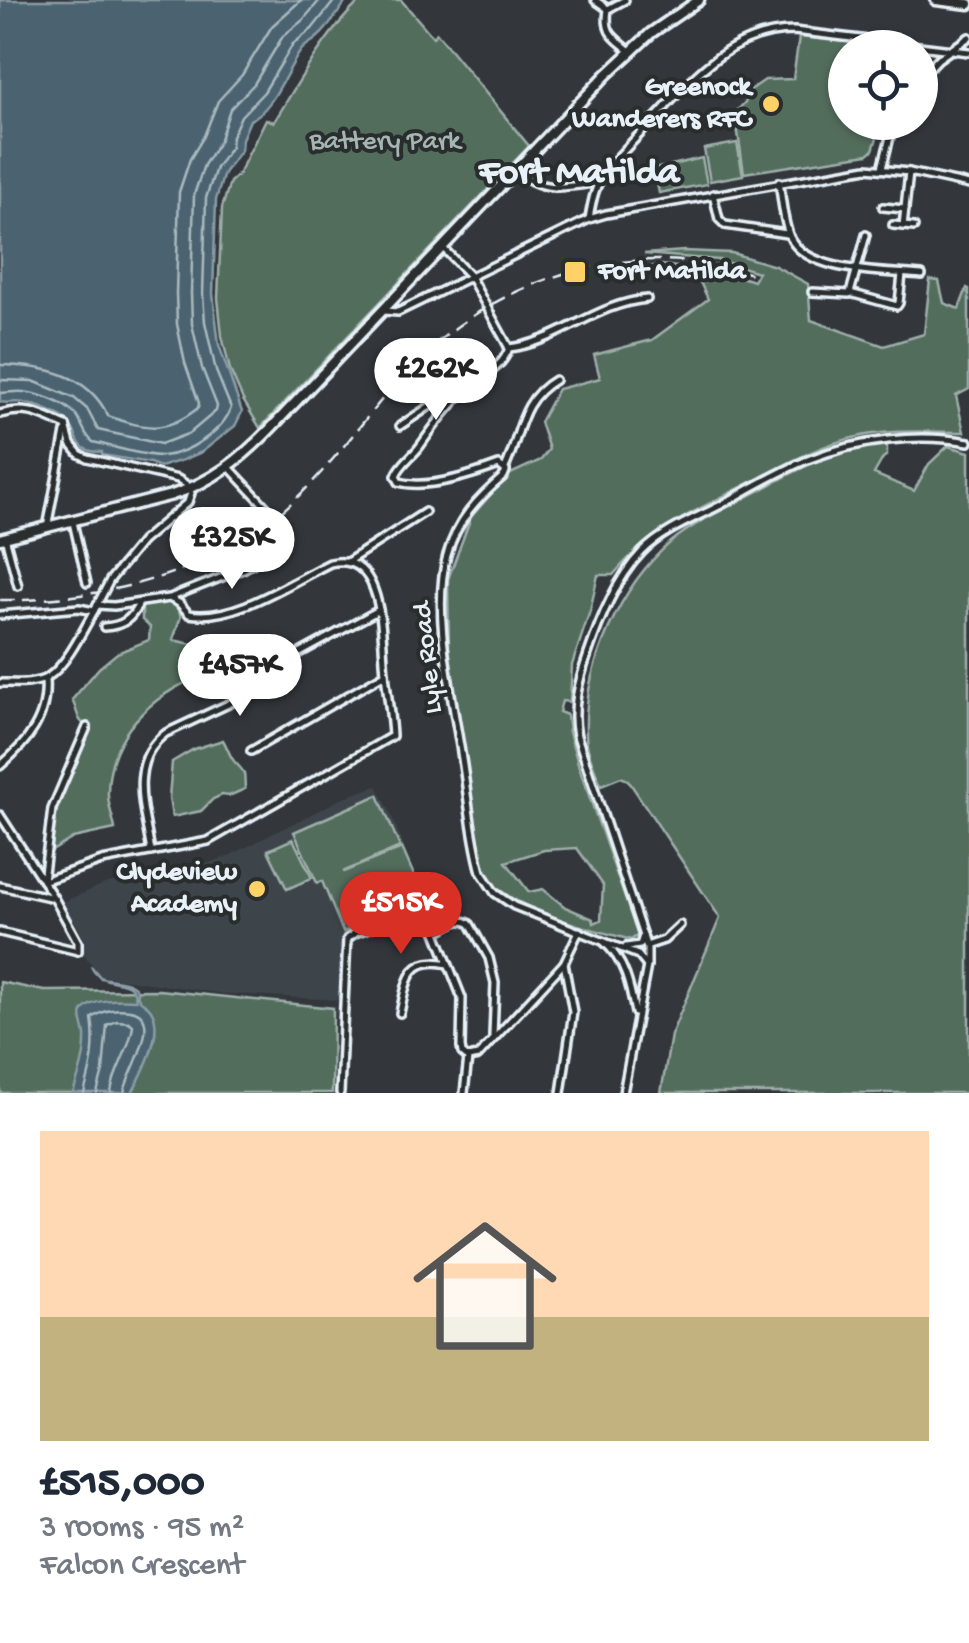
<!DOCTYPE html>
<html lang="en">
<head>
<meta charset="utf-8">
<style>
  :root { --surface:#fff; --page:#f2f2f3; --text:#1f2937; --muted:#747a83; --line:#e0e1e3; --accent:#d93025 }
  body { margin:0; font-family:"Gochi Hand",sans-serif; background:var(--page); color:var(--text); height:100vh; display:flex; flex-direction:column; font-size:38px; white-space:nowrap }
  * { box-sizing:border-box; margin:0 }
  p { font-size:32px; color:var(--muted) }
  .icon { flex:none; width:55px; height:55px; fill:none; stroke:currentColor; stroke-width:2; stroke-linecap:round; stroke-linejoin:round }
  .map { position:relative; height:1093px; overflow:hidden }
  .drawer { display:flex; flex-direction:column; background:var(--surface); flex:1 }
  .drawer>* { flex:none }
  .tools { position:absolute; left:828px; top:30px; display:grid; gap:20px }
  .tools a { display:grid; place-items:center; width:110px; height:110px; border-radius:50%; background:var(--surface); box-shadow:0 2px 8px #0004; font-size:50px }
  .price { position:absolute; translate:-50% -85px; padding:0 22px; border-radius:35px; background:#fff; color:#222; font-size:32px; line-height:65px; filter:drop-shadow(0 2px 5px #0008) }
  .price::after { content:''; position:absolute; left:50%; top:60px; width:30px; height:22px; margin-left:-15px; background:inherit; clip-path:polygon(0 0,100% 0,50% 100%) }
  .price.selected { background:var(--accent); color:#fff }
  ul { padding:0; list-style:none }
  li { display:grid; align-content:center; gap:20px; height:530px; padding:0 40px }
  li+li { border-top:2px solid var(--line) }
  li span { display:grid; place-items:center; height:310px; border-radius:0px; color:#555 }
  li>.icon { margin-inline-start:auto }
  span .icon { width:180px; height:180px; fill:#fffc; stroke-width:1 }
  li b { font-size:42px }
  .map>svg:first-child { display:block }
</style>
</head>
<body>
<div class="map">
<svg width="969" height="1093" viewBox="0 0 969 1093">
  <rect width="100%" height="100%" fill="#33373c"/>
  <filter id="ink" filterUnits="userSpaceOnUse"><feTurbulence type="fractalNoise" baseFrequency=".01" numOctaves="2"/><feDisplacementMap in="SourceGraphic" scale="20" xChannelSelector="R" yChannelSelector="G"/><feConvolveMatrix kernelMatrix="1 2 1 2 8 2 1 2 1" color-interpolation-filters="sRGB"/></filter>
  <g filter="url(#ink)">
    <path fill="#3e444c" d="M377,786L389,809L422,894L346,931L342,941L339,1000L218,993L101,976L82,952L84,938L63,902L107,883L159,873L185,871L227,857L345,797Z"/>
    <g fill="#536d5d" stroke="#9eafaa" stroke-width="2.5" fill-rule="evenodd">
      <path d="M361,0H401L433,37L437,33L529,146L260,428L243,400L230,370L222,336L218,298L222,208L230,182L238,175L266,119L274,122C300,80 324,35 361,0Z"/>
      <path d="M799,37L896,47L845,48V122L882,123L873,150L868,154L744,173L735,113L748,99L746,93L765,80L793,79Z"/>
      <path d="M737,143L743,175L710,181L704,149Z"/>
      <path d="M702,158L707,184L659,193L654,169Z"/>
      <path d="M684,251L732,253L775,266L808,284L811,320L884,346L924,334L930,280L939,281L944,303L959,309L967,288L969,289V389L956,396L964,432C928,432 892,429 857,437C822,444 790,462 759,478C705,506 653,527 613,575H598L590,611L572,665L570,702L562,701L559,712L567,715L569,732L579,767L638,935L631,940C593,929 513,911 489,879C484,873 483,865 481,857L449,649L448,579L471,517L508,475L541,460L549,449L540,422L558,389L600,378L594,355L652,340L708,299L698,278L628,270L662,265L735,275L753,281L758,272L719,260L644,254ZM577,848L603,885L601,920L594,923L593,919L565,907L543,889L529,892L506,862L544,850Z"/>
      <path d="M887,444V455L883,458L874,474L914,491L929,464L948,446L969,452V1093H661L671,1035L720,918L628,780L621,777L601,785C595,769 586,751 586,734C583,667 620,586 671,542C695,522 724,510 751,495C780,480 809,462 841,452C856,448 872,446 887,444Z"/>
      <path d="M163,601L174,603L181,616L173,640L202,646L216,671C161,687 109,729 108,791C107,804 113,816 115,829L73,838L52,851L49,848L55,814L90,728C74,719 80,715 72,700L99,668L117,653L149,640L150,627L142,620V605Z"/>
      <path d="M223,740C227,746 229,755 234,761C246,774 244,770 245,789L229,796L222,795L213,799L201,811L172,817L169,798L172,762L194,749Z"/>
      <path d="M378,795L400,847L343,872L402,848L424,898L343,932L322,881L317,883L294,832Z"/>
      <path d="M293,839L312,878L287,889L268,850Z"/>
      <path d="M0,982L44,991L159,990L333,1008L332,1093H0Z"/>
    </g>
    <g fill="#4b646f" stroke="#8a9ca6" stroke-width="2.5">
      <path d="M0,0H347C338,12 330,27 318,37C312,43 304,45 300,52C285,73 273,110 250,120L242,139L241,150L224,173L216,200L213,294L219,345L242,412L235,426L202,452L183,460L160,467L150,463L102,455V452C74,452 81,439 69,423C64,415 34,404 24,403C16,401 9,404 0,402Z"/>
      <path d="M91,966L101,978C110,980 125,980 132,985C140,990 135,992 139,999C142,1003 148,1005 151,1010C165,1031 143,1073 132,1093H73C79,1075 86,1055 85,1036C85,1029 79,1019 82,1012C90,998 123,999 136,1000C133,971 102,992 91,966Z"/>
    </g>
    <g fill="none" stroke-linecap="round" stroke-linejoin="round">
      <g stroke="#a9b9c1" stroke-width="2.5">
        <path d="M0,365C43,366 88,373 108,416C145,429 166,434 198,408L199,403L185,363L177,324L176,293L179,192L190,159L204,136L218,101L242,75L272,26L301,0"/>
        <path d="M0,380L33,381L74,398L87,409L98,430L161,444L190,433L216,411L217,406L202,368L192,324L191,293L194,195L204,165L219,142L230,109L254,84L283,36L303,20L320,0"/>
        <path d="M0,393C8,393 16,391 24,392C39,394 66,403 76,415C83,424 83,434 93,442C111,446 145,457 163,456C188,454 223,431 231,408L216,371L205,322L203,294L206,198L216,168L231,147L232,136L241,116L264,92L293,44L312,29L335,0"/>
        <path d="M84,1093C92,1066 96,1046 92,1018C103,1010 117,1008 130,1010C167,1015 126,1075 124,1093"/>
        <path d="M97,1093L103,1071L107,1025L117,1021L129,1022L133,1025C131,1049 113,1070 111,1093"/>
      </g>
      <defs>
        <g id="minor">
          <path d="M595,0L608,9"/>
          <path d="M625,0L608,9C604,34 613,36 631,52"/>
          <path d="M920,78L938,59L969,37"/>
          <path d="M882,168L894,122"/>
          <path d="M517,170C541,194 568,187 598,182"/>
          <path d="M779,182C782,199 783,221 790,237C807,274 886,271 922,275"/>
          <path d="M713,194L719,219L725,225L787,234"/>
          <path d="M883,207L905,209"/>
          <path d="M589,219C592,201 595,184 607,169C624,150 642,132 660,113C697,72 735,31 794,31L969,52"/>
          <path d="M893,225L914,227"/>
          <path d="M903,226L909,172"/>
          <path d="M866,235L850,293L897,306L899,303L902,274"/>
          <path d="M442,247L470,276L509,348C502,369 481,377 465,391C447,408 434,426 420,446C412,457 400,464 396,476L399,482C427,490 472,475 499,465L506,471L504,476C478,498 457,520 447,555C431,613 453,698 462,759C468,796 471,836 481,872L495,893L514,906L638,955L647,966"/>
          <path d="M812,292L849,294"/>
          <path d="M384,311L398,312L589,219L606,214L867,168L909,172L969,185"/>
          <path d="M509,348C560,342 594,304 647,299"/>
          <path d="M0,414C28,406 41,415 66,426"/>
          <path d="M66,426L71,444L79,454L87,458L178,479L187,485L191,493L188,502L142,541L110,580"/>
          <path d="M400,426L460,386L467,389"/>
          <path d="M229,467L269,510"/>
          <path d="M505,468C521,435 519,401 555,380"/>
          <path d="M73,522L87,583"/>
          <path d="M47,528L65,432"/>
          <path d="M5,537L18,586"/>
          <path d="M347,562L425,512"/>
          <path d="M172,597L243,569L277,550"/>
          <path d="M0,615L79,608L94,611"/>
          <path d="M104,627C123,626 132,619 139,603"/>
          <path d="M0,683C15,683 35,685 48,677C68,664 86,624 98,604"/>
          <path d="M87,727L52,809L43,881L102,861L208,841L392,736C391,715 387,694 385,673C381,638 386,550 330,563C291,582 233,622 189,614L179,603L169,598L114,606L97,605"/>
          <path d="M251,751L385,674"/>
          <path d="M0,766C28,742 48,718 45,680"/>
          <path d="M0,815L54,898L78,942V951L0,932"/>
          <path d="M151,852C145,812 126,762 166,733L265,687L300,653L379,610"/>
          <path d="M0,886L54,898"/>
          <path d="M437,932C448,926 459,916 470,924L489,958L495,983L493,1036"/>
          <path d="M604,942C625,961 630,986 635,1013"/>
          <path d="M646,946L664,940L680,925"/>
          <path d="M626,947L640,945L643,936"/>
          <path d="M400,1013C407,981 408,955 448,964"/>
          <path d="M468,1058L478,1056L564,963L579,931"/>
          <path d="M340,1093L347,939L355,933L402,916L413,915L425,919L435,930L462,998L461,1047L462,1053L468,1058"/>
          <path d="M464,1093L468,1058"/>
          <path d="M561,1093L573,1012L564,963"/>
          <path d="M623,1093L647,966V948L577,736C571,708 579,680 588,654C600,619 616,579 642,552C664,530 694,519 721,505C750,489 779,471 810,459C859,440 917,433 969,442"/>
        </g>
        <g id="primary">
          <path d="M936,0L969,4"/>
          <path d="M0,539L172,495C212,482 241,459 270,429L606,75L651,33L699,0"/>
        </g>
      </defs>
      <use href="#minor" stroke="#e8f1f8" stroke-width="12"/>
      <use href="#primary" stroke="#e8f1f8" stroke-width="15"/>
      <use href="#minor" stroke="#2a2d2e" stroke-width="5"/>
      <use href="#primary" stroke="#2a2d2e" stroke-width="8"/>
      <path stroke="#e8f1f8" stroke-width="2.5" stroke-dasharray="15 8" stroke-linecap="butt" d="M0,600C89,602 193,578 265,525C320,484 358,425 403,375C492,278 627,235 755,275"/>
      <defs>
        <path id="minor-bridge" d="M99,601L110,580"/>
      </defs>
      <use href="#minor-bridge" stroke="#e8f1f8" stroke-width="12" stroke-linecap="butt"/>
      <use href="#minor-bridge" stroke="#2a2d2e" stroke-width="5"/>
    </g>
  </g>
  <g fill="#ffd166" stroke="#2a2d2e" stroke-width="4">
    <circle cx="771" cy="104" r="10"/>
    <rect x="563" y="260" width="24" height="24" rx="5"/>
    <circle cx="257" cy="889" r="10"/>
  </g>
  <g text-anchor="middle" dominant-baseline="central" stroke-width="8" stroke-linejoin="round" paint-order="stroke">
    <g font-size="28" font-weight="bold" fill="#e8f1f8" stroke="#2a2d2e" text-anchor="end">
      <text x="751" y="88">Greenock<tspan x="751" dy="32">Wanderers RFC</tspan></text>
      <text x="598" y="272" text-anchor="start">Fort Matilda</text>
      <text x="237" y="873">Clydeview<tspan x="237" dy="32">Academy</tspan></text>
    </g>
    <g font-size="28" fill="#a5b6b2" stroke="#2a2d2e">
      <text x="385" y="142">Battery Park</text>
    </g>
    <g font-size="28" fill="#e8f1f8" stroke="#2a2d2e">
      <text transform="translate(429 658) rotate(-96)">Lyle Road</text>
    </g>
    <g font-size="38" font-weight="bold" fill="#e8f1f8" stroke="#2a2d2e">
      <text x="579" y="174">Fort Matilda</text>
    </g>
  </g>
</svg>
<div class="tools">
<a><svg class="icon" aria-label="locate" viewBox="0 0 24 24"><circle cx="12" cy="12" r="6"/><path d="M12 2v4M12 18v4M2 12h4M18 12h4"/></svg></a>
</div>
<b class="price" style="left:436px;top:423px">£262K</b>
<b class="price" style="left:232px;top:592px">£325K</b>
<b class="price" style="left:240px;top:719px">£457K</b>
<b class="price selected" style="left:401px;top:957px">£515K</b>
</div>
<section class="drawer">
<ul>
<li><span style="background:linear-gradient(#ffd9b3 60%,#c2b280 0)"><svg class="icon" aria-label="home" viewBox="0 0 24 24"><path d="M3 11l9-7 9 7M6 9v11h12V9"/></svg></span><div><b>£515,000</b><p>3 rooms · 95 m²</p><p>Falcon Crescent</p></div></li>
</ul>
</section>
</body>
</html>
